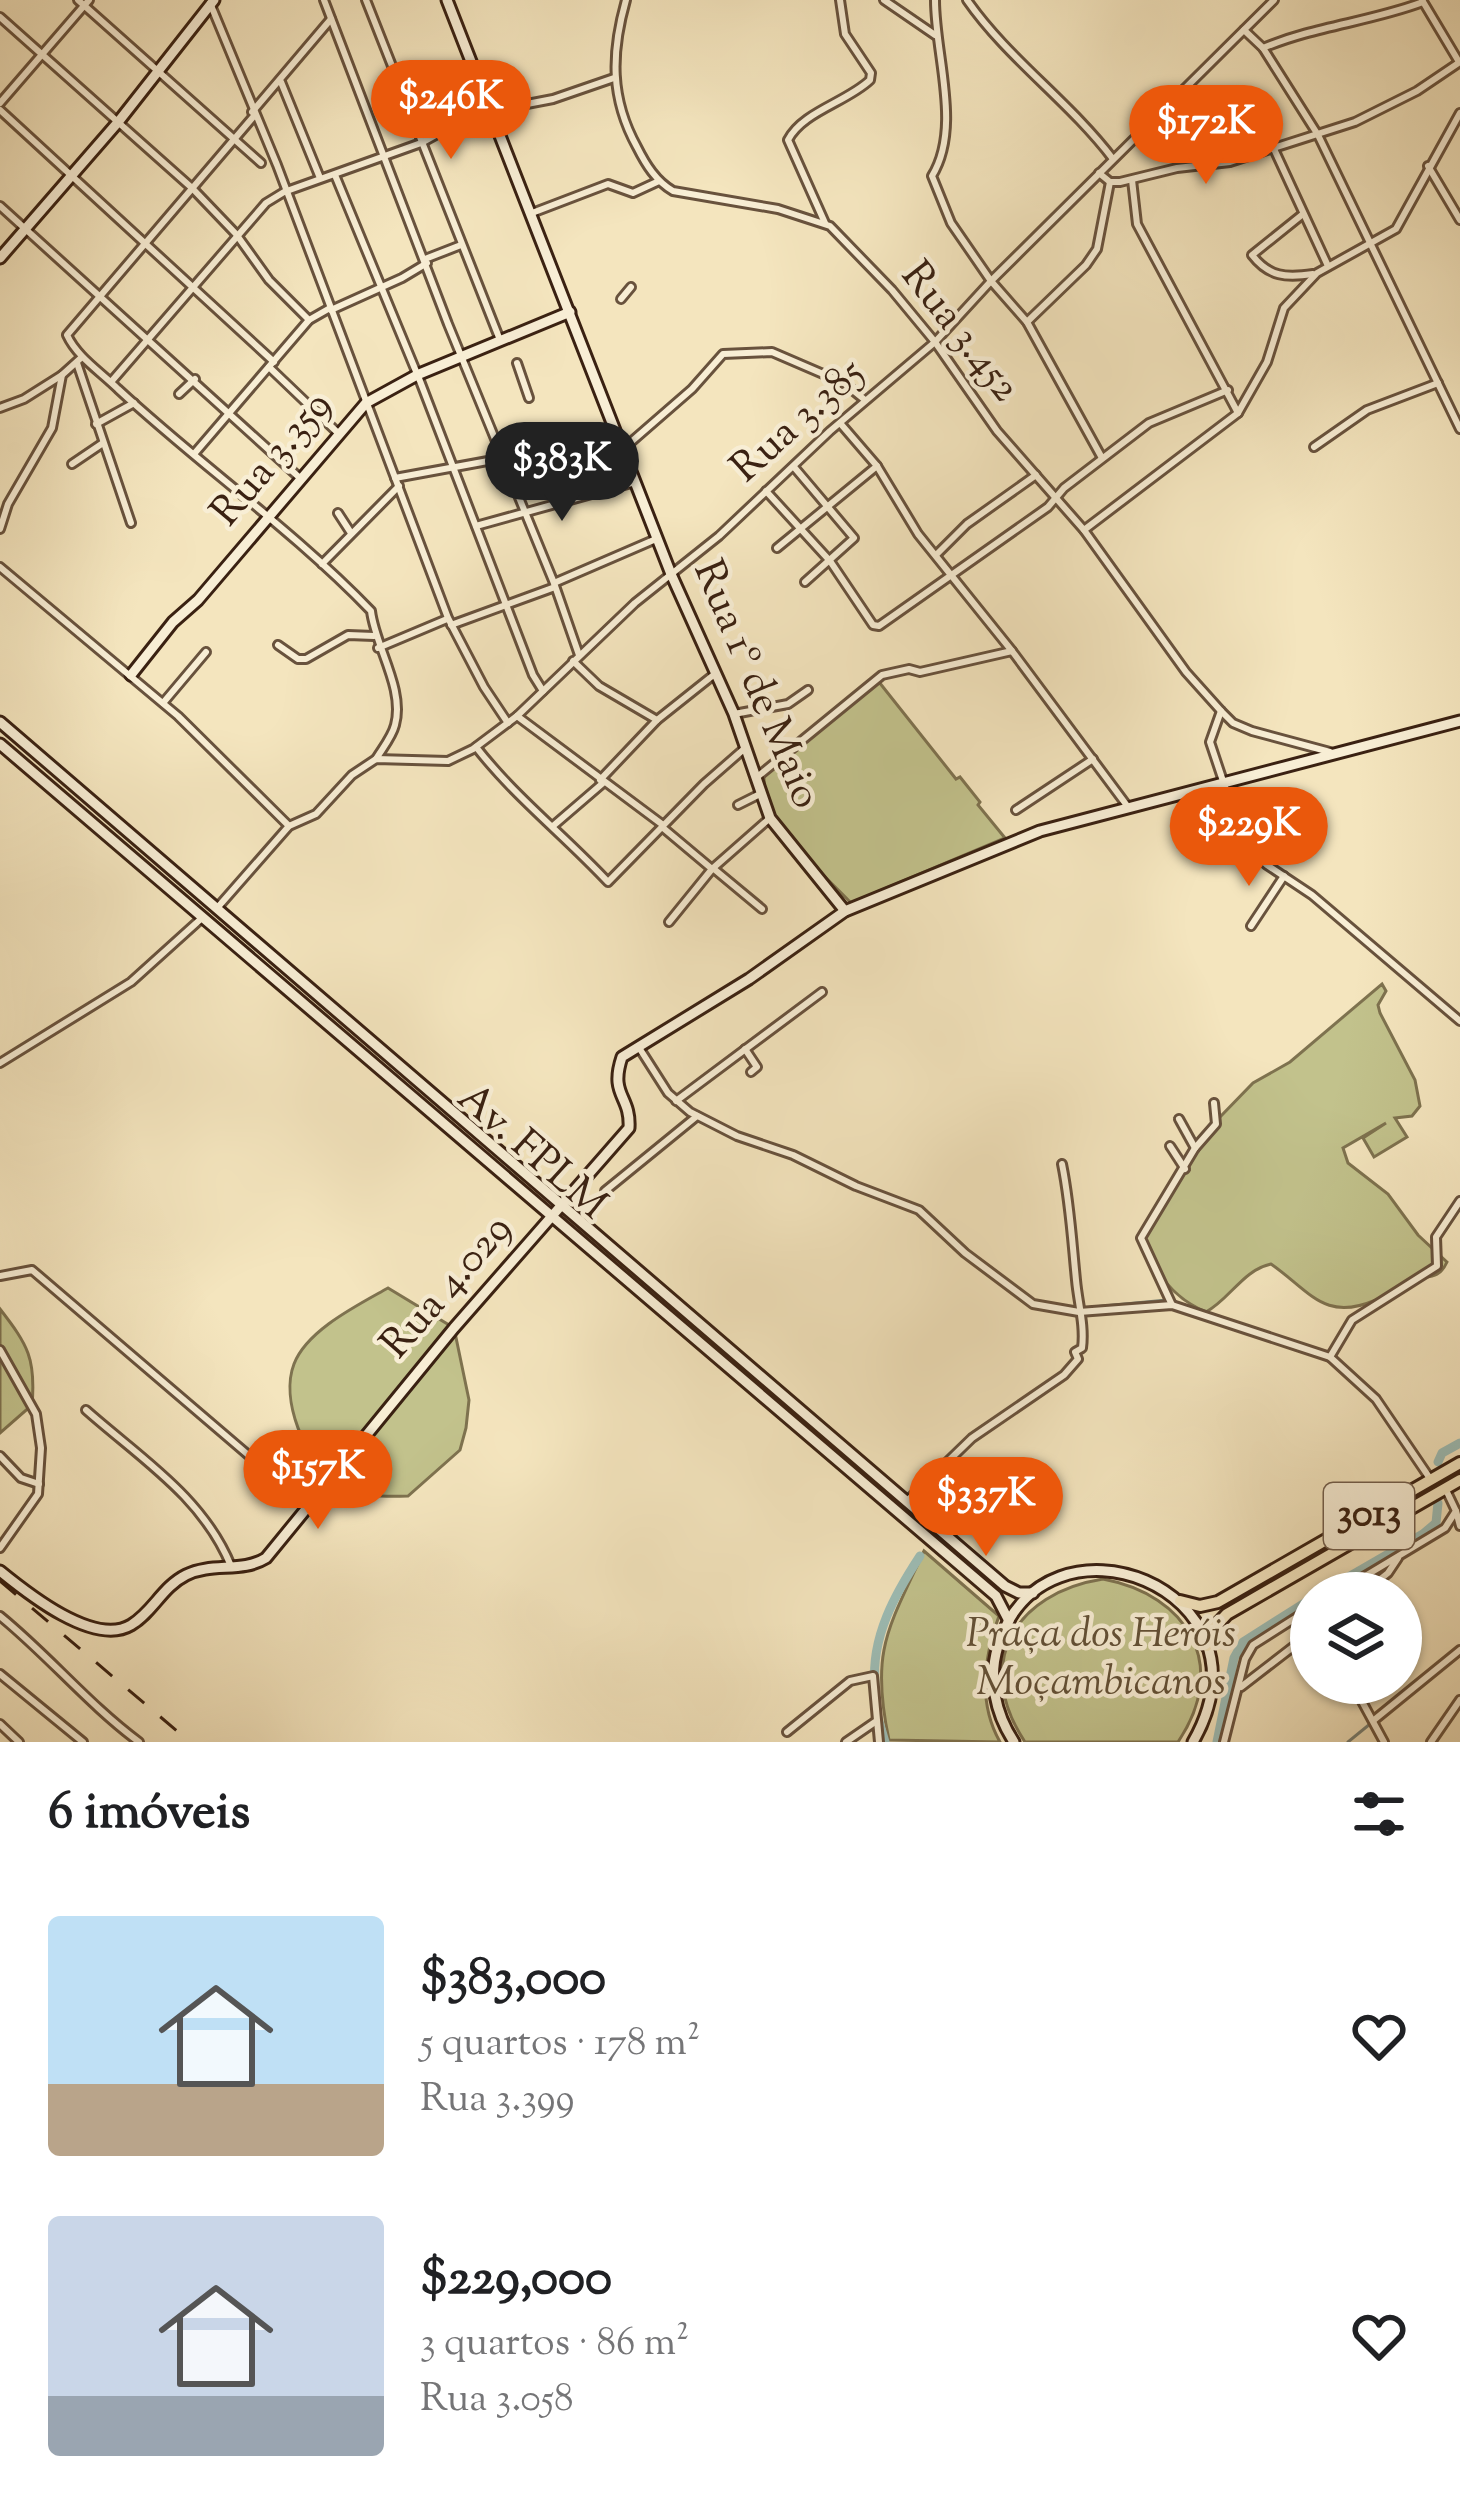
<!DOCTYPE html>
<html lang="pt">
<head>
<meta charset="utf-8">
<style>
  :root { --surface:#fff; --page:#f6f6f6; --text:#202124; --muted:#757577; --accent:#ea580c }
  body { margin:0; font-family:"Sorts Mill Goudy",serif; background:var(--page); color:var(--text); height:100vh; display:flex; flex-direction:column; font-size:45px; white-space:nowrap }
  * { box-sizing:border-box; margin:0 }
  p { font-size:39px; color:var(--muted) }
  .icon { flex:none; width:66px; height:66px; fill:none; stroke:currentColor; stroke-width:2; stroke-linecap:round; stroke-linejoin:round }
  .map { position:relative; height:1742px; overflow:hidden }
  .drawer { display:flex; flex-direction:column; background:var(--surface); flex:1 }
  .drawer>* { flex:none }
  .fabs { position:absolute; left:1290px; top:1572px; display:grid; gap:24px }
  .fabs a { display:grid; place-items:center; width:132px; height:132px; border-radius:50%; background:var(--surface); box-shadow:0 3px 9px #0004; font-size:60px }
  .price { position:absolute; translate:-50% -102px; padding:0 27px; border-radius:42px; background:var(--accent); color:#fff; font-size:39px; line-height:78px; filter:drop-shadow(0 3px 6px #0008) }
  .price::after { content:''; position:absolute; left:50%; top:72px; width:36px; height:27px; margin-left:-18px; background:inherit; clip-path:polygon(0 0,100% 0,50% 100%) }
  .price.on { background:#222; color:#fff }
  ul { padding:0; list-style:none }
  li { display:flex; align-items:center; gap:36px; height:300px; padding:0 48px }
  li span { display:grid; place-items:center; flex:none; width:336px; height:240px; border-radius:12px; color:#555 }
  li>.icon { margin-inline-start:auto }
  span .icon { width:144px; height:144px; fill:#fffc; stroke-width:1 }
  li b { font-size:51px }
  h2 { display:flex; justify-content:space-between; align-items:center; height:144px; padding:0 48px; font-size:51px }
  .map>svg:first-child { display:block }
</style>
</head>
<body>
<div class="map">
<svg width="1460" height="1742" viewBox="0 0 1460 1742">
  <rect width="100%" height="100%" fill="#f4e5be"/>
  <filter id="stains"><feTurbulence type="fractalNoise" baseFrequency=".00167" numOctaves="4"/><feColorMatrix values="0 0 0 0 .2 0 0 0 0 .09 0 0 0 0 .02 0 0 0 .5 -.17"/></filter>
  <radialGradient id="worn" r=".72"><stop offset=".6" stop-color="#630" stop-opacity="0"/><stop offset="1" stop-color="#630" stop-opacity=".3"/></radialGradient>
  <g fill="#c2c28c" stroke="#7e724f" stroke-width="3">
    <path d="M879,682L956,779L960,777L980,802L978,805L1005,838L851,903C820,870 762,825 764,775Z"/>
    <path d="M1382,984L1386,991L1378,1005L1380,1013L1415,1080L1420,1106L1412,1116L1395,1118L1407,1137L1374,1157L1363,1138L1386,1123L1343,1148L1348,1163L1388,1194L1418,1235L1447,1262C1438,1282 1426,1274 1409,1281C1398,1286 1388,1295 1376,1300C1324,1322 1311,1292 1271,1264C1243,1270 1230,1299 1206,1312C1172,1298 1152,1269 1143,1235L1168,1199L1194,1145L1220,1117L1253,1083L1290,1062Z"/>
    <path d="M388,1288L454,1328L469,1400L466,1428L460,1450L408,1496C384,1497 355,1497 335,1482C305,1459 280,1400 294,1364C307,1330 358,1305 388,1288Z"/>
    <path d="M0,1309C28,1345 36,1359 32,1405L0,1433Z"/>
    <path d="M924,1551L999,1616C984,1657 977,1702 1000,1742L889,1740C870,1651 888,1629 924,1551Z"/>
    <path d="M1103,1579C1188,1595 1230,1665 1178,1742H1025C973,1664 1014,1593 1103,1579Z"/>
  </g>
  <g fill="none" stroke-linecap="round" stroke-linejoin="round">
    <g stroke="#757f75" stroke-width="3">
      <path d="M1083,1308L1167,1300"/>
      <path d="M1321,1593L1423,1534L1436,1523L1438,1503"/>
      <path d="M1217,1742L1234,1658L1243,1642L1311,1599"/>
      <path d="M1348,1742L1370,1724"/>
    </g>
    <g stroke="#9dbeb7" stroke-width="9">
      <path d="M1438,1462L1442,1453L1460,1443"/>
      <path d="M1321,1593L1423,1534L1436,1523L1438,1503"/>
      <path d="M875,1684C871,1637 895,1594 920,1556"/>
      <path d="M878,1718L885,1742"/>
      <path d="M1217,1742L1234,1658L1243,1642L1311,1599"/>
    </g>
    <defs>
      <g id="street">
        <path d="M78,0L261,163"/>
        <path d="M324,0L448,324L554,583L579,655"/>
        <path d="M366,0L500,340"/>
        <path d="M626,0C611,53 610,98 637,147C646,165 656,181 673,191L778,209L830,226L892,290L935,342L997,431L1084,530L1186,672L1221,711L1233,723L1252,731L1330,752"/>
        <path d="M884,0L935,35"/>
        <path d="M935,0C935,56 962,127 932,176L951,223L991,281L1027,322L1102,458"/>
        <path d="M967,0C1008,59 1069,101 1113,159"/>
        <path d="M1422,0L1459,62"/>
        <path d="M210,3L277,165L448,618L484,687L508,723"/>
        <path d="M0,17L192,188L236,234L269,280L309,320"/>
        <path d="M1244,30L1263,48L1318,135L1460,429"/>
        <path d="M1263,48C1315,26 1370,22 1423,2"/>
        <path d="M281,82L320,178"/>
        <path d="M0,103L89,0"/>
        <path d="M0,110L274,362"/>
        <path d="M490,111L553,99L614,78"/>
        <path d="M252,112L331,19"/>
        <path d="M254,116L67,335C77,357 101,372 118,389C200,465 293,530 371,611C375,646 405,689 395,725C392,737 382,749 376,759"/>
        <path d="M1274,149L1328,266"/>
        <path d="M1428,166L1460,220"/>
        <path d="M1099,173L1110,182H1120L1177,168L1230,162L1355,122L1417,91L1460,62"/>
        <path d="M335,175L420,381L533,675L543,691"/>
        <path d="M1132,180L1137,224L1238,413"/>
        <path d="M0,206L301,479"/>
        <path d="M532,213L608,184L633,193L659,181"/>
        <path d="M1303,214L1252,255C1269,277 1286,278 1313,274"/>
        <path d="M825,223L788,140C802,112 847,102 870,80L871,73L845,34L840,0"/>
        <path d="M425,259L461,245"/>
        <path d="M621,299L631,287"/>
        <path d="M331,310L402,278L427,263"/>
        <path d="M1027,322L1086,265L1097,249L1110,182"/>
        <path d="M77,363L131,523"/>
        <path d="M517,363L529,398"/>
        <path d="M269,367L338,433"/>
        <path d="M111,382L266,203L284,192L421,143L488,106"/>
        <path d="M179,394L195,379"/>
        <path d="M0,408L24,399L62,375"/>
        <path d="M840,423L877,466L918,534L1012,651L1128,807"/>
        <path d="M96,424L134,403"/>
        <path d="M1314,447L1367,410L1438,383"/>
        <path d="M623,449L692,389L723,354L772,352L844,383L865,400"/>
        <path d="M194,454L309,320L330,308"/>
        <path d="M72,464L103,443"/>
        <path d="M794,467L854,538L805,582"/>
        <path d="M395,478L619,437"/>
        <path d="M766,491L830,561L873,625L879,626L1048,507L1064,488L1149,423L1228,390"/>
        <path d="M338,513L351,533"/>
        <path d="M476,526L635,482"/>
        <path d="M0,529L8,504L52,428L62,375L82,357"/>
        <path d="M1084,530L1238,413L1267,362L1284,308L1317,273L1396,229L1460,113"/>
        <path d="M777,548L877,466"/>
        <path d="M936,555L967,524L1036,475"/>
        <path d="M322,564L399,486"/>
        <path d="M0,567L178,716L289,826"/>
        <path d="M554,583L656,539"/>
        <path d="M451,625L555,587"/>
        <path d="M278,645L298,659H306L348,635L374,636"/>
        <path d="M378,648L447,619"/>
        <path d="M573,661L599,686L657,720"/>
        <path d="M163,703L206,652"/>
        <path d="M1221,711L1210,742L1244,844L1267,865L1312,895L1460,1021"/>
        <path d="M734,714L788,704L808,690"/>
        <path d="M517,716L663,825"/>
        <path d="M476,747C515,797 564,835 608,882L704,784L744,749"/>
        <path d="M756,778L882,675L909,669L920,672L1012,651"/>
        <path d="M600,780L657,720L716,673"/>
        <path d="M738,805L760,794"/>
        <path d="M1016,810L1093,759"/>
        <path d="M553,826L603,783"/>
        <path d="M662,827L712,869"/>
        <path d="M714,869L762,909"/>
        <path d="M218,907L289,826L316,814L352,775L376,759L448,761L473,749L517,716L635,603L719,536L830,431L935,342L991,281L1274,0"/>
        <path d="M669,922L712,869L770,818"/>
        <path d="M1251,926L1284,876"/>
        <path d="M638,1046L668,1093L690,1112L737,1136L793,1155L856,1186L919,1210L965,1253L1033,1304L1079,1312L1172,1305L1330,1357L1376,1399L1431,1480"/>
        <path d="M745,1049L757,1067L751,1072"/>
        <path d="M0,1063L131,982L203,917"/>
        <path d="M676,1101L822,992"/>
        <path d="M1179,1119L1195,1148"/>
        <path d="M1170,1146L1185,1169"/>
        <path d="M605,1191L697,1116"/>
        <path d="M0,1276L32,1270L309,1507"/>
        <path d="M1172,1305L1141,1238L1195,1148L1216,1124L1214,1103"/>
        <path d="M0,1350L36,1414L41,1448L38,1494L0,1548"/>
        <path d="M1330,1357L1352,1320L1437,1266L1436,1237L1460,1201"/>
        <path d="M86,1410C140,1458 203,1497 231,1566"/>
        <path d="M0,1456L21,1478L39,1484"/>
        <path d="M908,1500L972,1438L1064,1375L1078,1359L1075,1352L1082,1348C1085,1325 1078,1303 1076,1280C1072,1240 1070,1203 1062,1164"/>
        <path d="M1456,1511L1460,1526"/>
        <path d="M1337,1593L1445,1528L1456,1511L1446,1490"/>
        <path d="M1363,1593L1388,1573L1398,1558"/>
        <path d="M0,1616C49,1656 88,1704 139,1742"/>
        <path d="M0,1674L83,1742"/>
        <path d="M1352,1683L1384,1742"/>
        <path d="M1241,1687L1311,1633"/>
        <path d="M1374,1720L1460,1650"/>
        <path d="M0,1724L19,1742"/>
        <path d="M787,1732L850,1681L873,1676L879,1742"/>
        <path d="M846,1742L875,1722"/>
        <path d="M1224,1742L1245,1659L1253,1645L1311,1608"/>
        <path d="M1431,1742L1460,1700"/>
      </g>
      <g id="secondary">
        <path d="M447,0L671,574L734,714L770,818L845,911"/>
        <path d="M0,258L119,121L214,0"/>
        <path d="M131,675L173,622L198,600L366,403L417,375L570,312"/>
        <path d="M0,722L1005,1586L1019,1593H1033"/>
        <path d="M0,744L996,1596L1009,1621"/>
        <path d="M0,1571C27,1593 94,1647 131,1625C153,1612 162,1587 186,1575C212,1562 242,1573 266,1558L454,1328L629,1128C631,1095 609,1096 622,1057L749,979L845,911L1040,831L1460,721"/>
        <path d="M1014,1742C995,1713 988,1679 998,1646C1043,1498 1281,1588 1193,1742"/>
      </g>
      <g id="primary">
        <path d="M1180,1601L1200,1606L1218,1602L1460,1463"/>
        <path d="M1207,1646L1212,1630L1227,1614L1460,1480"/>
      </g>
    </defs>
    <use href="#street" stroke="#68523d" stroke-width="12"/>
    <use href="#secondary" stroke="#3a2112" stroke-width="15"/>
    <use href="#primary" stroke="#3a2112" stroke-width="16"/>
    <use href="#street" stroke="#f8eed5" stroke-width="6"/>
    <use href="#secondary" stroke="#f8eed5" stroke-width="9"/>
    <use href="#primary" stroke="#f4e5be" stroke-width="10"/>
    <path stroke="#3a2112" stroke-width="3" stroke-dasharray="21 21" stroke-linecap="butt" d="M0,1581L190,1742"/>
  </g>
  <g text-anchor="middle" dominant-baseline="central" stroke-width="9" stroke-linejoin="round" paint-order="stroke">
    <rect fill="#f8eed5" stroke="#735e4c" stroke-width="3" x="1324" y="1483" width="90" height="66" rx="9"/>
    <g font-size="39" font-weight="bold" fill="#3a2112">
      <text x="1369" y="1516">3013</text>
    </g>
    <g font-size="42" fill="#3a2112" stroke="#f8eed5">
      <text transform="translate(959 333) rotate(52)">Rua 3.452</text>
      <text transform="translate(799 422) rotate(-42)">Rua 3.385</text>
      <text transform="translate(273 460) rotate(-50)">Rua 3.359</text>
      <text transform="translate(755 685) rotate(67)">Rua 1º de Maio</text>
      <text transform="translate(531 1153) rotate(41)">Av. FPLM</text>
      <text transform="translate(448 1288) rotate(-49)">Rua 4.029</text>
    </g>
    <g font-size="42" font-style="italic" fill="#635137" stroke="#f8eed5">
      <text x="1101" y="1636">Praça dos Heróis<tspan x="1101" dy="48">Moçambicanos</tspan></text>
    </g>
  </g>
  <rect width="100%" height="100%" filter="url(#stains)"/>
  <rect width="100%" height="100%" fill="url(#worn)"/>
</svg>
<div class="fabs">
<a><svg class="icon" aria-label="layers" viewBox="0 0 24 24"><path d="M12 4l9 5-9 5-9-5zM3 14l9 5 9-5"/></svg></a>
</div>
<b class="price" style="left:451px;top:162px">$246K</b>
<b class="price" style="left:1206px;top:187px">$172K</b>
<b class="price on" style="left:562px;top:524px">$383K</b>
<b class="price" style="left:1249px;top:889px">$229K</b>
<b class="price" style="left:318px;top:1532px">$157K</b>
<b class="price" style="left:986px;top:1559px">$337K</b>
</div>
<section class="drawer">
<h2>6 imóveis<svg class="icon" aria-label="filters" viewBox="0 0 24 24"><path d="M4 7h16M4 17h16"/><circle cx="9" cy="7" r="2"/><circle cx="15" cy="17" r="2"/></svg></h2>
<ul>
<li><span style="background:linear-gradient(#bfe0f5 70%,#b9a48a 0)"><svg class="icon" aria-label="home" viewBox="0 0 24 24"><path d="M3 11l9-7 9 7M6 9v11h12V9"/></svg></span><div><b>$383,000</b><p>5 quartos · 178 m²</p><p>Rua 3.399</p></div><svg class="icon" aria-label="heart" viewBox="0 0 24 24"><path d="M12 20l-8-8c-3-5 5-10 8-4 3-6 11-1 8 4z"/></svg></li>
<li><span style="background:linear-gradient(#c9d6e8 75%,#9aa5b1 0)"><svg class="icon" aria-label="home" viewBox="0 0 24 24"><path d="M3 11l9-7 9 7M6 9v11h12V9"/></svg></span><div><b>$229,000</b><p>3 quartos · 86 m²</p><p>Rua 3.058</p></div><svg class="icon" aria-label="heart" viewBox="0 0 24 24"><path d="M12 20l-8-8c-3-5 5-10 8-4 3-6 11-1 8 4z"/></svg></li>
</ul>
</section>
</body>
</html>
